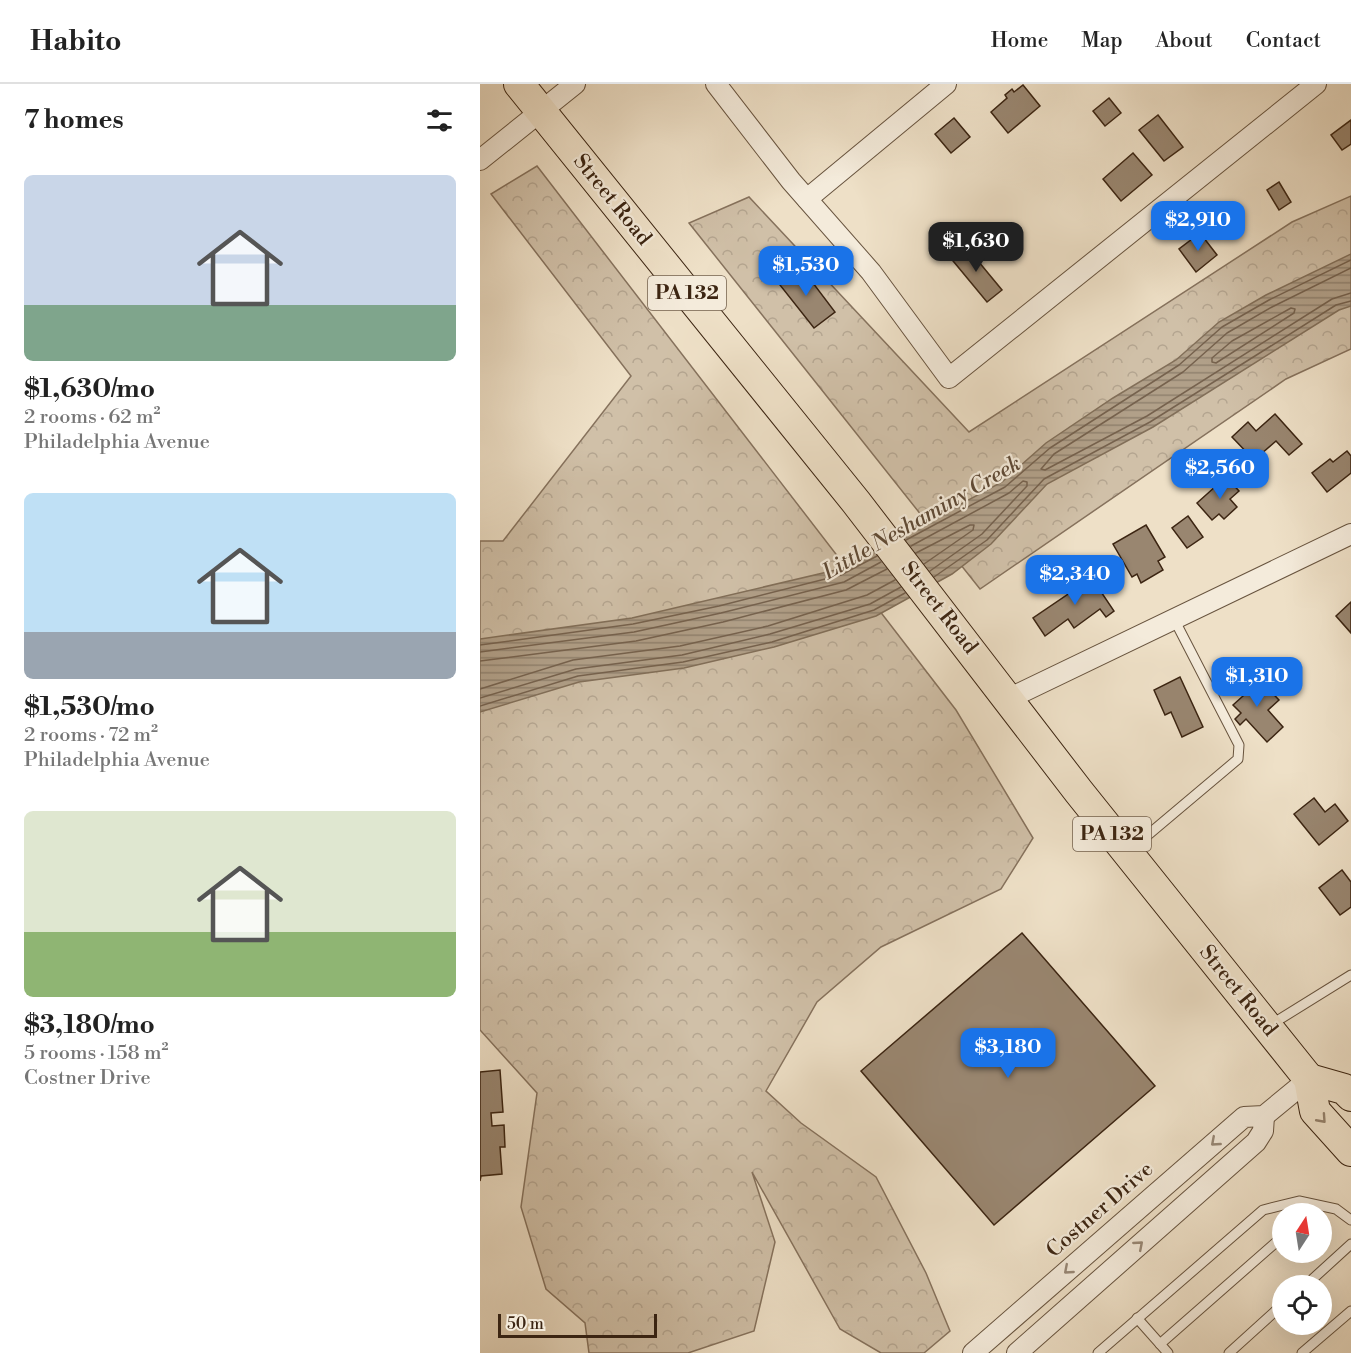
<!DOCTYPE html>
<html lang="en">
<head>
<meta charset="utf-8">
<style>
  :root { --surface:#fff; --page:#f6f6f6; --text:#222; --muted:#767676; --line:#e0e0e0; --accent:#1a73e8 }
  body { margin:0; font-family:"Libre Bodoni",serif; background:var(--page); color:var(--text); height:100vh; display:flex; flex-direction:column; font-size:22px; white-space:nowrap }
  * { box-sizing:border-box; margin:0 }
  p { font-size:20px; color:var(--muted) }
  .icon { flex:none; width:33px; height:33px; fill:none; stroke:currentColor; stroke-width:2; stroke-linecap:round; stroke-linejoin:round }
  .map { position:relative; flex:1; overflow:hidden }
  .side { display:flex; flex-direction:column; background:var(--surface); width:480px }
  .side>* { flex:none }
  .needle { width:39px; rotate:12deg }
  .controls { position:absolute; left:792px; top:1119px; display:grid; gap:12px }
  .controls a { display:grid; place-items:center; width:60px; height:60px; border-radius:50%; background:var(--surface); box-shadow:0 6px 24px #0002; font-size:30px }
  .scale { position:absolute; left:18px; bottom:15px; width:159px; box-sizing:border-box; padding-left:6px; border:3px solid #3c2512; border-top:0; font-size:16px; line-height:21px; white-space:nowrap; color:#3c2512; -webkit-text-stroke:4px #f4ebdb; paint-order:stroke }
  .price { position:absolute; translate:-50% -51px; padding:0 14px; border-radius:12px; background:var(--accent); color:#fff; font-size:20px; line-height:39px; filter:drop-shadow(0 2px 3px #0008) }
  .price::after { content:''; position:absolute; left:50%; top:36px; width:18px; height:14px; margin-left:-9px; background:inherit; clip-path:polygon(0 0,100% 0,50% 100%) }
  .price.selected { background:#222; color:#fff }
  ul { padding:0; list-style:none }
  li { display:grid; align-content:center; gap:12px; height:318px; padding:0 24px }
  li span { display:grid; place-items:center; height:186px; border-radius:9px; color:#555 }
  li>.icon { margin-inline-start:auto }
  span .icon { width:108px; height:108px; fill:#fffc; stroke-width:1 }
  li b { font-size:26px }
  h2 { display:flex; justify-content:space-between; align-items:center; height:72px; padding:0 24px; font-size:26px }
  header { display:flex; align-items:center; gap:36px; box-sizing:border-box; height:84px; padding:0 30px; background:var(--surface); border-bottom:2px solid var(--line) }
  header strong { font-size:28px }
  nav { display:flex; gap:33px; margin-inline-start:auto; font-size:21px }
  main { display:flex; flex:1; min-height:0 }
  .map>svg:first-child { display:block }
</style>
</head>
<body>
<header>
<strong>Habito</strong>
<nav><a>Home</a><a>Map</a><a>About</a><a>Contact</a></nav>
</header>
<main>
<section class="side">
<h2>7 homes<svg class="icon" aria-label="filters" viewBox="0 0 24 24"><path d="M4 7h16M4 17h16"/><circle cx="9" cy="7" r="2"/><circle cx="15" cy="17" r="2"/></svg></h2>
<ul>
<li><span style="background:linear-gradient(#c9d6e8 70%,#7fa58c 0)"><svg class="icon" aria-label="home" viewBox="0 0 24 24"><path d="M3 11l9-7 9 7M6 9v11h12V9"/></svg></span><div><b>$1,630/mo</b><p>2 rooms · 62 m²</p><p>Philadelphia Avenue</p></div></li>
<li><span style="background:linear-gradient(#bfe0f5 75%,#9aa5b1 0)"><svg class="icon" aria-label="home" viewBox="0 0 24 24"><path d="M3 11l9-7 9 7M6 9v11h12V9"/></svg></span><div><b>$1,530/mo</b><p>2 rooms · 72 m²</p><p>Philadelphia Avenue</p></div></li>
<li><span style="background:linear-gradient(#dfe7d0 65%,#8fb573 0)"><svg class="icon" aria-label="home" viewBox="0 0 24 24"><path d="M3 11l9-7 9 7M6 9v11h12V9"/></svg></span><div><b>$3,180/mo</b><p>5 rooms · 158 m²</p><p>Costner Drive</p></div></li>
</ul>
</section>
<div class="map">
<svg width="871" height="1269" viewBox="0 0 871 1269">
  <defs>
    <pattern id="forest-crowns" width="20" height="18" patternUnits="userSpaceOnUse" patternTransform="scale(1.5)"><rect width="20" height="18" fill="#d0c0a8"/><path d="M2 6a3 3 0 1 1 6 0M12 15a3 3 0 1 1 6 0" fill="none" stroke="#b4a590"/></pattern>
    <pattern id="water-rules" width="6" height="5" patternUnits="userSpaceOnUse" patternTransform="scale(1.5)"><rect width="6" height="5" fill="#b1a089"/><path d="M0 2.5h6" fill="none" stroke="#91826f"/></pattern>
  </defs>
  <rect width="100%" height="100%" fill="#eee0c7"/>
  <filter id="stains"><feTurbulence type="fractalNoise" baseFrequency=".00333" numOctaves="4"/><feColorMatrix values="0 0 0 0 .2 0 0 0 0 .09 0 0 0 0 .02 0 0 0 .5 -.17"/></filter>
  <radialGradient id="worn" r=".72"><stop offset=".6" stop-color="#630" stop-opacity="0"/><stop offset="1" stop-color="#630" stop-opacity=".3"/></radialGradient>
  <g fill="url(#forest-crowns)" stroke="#86725d" stroke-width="1.5">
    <path d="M57,82L476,626L553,754L521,805L401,863L337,918L286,1007L321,1039L396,1093L446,1189L470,1247L444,1269H401L360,1245L272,1088L295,1158L274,1247L208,1269H109L105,1239L66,1205L41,1123L57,1009L0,946V457H23L151,292L11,110Z"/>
    <path d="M871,112V265L806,295L500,505L209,139L269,113L489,348L812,138Z"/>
  </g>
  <path fill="url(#water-rules)" stroke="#826f59" stroke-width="1.5" d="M871,170V222L859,226L673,343L567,400L511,460L472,490L396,532L294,563L204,584L99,598L0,628V555L152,534L360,485L522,398L566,359L633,314L696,276L739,238L786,211Z"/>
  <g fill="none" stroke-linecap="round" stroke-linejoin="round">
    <g stroke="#76624e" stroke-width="1.5">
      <path d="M871,184L792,223L747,249L703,288L574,370L561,385L565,386L667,332L852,215L871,209"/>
      <path d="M811,224L815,225L814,229L736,279L732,278V274L752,257Z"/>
      <path d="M426,456L525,403L570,364L699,281L742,243L789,216L871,176"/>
      <path d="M431,462L529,409L543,397L547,398V402L502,450L450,487"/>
      <path d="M436,469L490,441H494L493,446L444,480"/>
      <path d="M454,493L507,456L564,395L670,338L856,221L871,217"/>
      <path d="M0,561L153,540L239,522L361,491L397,472"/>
      <path d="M0,568L154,548L241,529L364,498L401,478"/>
      <path d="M0,577L156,557L243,538L366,506L407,485"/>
      <path d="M0,605L93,576L200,562L288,542L387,511L415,496"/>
      <path d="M0,614L96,585L202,571L290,550L390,520L421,503"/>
      <path d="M0,622L98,592L203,578L292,558L394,526L425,509"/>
    </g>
  </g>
  <g fill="#998670" stroke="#3c2512" stroke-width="1.5">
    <path d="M543,1L560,22L528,49L511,28L527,14L525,11L532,5L534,8Z"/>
    <path d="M629,14L641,29L625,42L613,27Z"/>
    <path d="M678,31L703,63L684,77L659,46Z"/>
    <path d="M474,34L490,53L471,69L455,50Z"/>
    <path d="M871,36V60L862,66L851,51Z"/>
    <path d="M653,69L672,91L641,117L623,95Z"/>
    <path d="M799,98L811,118L799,126L787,106Z"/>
    <path d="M720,149L737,171L716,188L699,165Z"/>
    <path d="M484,160L522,206L507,218L469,172Z"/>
    <path d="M313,183L325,199L330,195L355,228L334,244L296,196Z"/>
    <path d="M795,330L822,360L809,371L796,357L774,376L752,353L768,338L776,347Z"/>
    <path d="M867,367L871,372V389L847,408L832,389L850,375L853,378Z"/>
    <path d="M746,393L759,407L750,415L757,423L744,435L739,430L732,436L717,419Z"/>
    <path d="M708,432L723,453L707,464L692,444Z"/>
    <path d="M666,441L685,473L678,477L683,486L661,499L657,490L652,493L633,460Z"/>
    <path d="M607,487L634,527L626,533L620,525L594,544L588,535L565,552L553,534L594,506L589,499Z"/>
    <path d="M871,518V549L856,532Z"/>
    <path d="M760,592L770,603L779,595L799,616L788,626L803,643L787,658L766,635L760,641L755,635L761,629L753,621L763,612L752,600Z"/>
    <path d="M700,593L723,643L702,653L691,628L685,631L674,606Z"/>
    <path d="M834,714L845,728L855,720L868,737L839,761L814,730Z"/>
    <path d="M862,786L871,798V823L860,831L839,804Z"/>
    <path d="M542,849L675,1002L514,1141L381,987Z"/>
    <path d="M20,986L23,1028L11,1029L12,1042L24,1041L25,1063H20L22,1090L1,1092L0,1097V988Z"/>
  </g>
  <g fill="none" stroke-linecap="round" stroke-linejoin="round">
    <defs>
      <g id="lane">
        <path d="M650,766L758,675L759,661L694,535"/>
        <path d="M792,940L871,891"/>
        <path d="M825,1202L871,1160"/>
        <path d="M657,1234L688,1269"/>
        <path d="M680,1260L802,1153"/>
        <path d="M618,1269L783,1126L819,1117L856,1125L871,1136"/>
        <path d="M749,1269L802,1221"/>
        <path d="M822,1269L871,1227"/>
      </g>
      <g id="street">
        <path d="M236,0L311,97L391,188L469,294L836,0"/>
        <path d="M0,76L95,0"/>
        <path d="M327,115L466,0"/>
        <path d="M528,615L871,450"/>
        <path d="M493,1269L764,1033L784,1032L829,995"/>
        <path d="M537,1269L776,1058L783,1047L784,1032"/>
      </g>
      <g id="primary">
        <path d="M39,0L376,418L599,708L829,995L835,1027L871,1067"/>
        <path d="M829,995L864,1005L871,1012"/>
      </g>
    </defs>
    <use href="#lane" stroke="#68543f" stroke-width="11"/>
    <use href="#street" stroke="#68543f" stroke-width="22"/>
    <use href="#primary" stroke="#3c2512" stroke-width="32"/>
    <use href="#lane" stroke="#f4ebdb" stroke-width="9"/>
    <use href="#street" stroke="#f4ebdb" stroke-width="20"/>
    <use href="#primary" stroke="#eee0c7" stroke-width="30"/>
  </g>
  <defs><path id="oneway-chevron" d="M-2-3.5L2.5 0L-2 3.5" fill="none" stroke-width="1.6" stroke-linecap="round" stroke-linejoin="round" transform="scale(1.5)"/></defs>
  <use stroke="#95826c" href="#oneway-chevron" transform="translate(842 1035) rotate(48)"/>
  <g stroke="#988876">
    <use href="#oneway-chevron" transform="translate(735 1058) rotate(139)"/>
    <use href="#oneway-chevron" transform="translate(659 1161) rotate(-41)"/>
    <use href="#oneway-chevron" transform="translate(588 1186) rotate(139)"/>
  </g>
  <g text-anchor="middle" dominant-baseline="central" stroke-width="4.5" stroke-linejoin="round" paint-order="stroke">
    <g fill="#f4ebdb" stroke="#73604e" stroke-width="1.5">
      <rect x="168" y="192" width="78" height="34" rx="4.5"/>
      <rect x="593" y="733" width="78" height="34" rx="4.5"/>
    </g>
    <g font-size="20" font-weight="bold" fill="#3c2512">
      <text x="207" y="209">PA 132</text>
      <text x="632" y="750">PA 132</text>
    </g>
    <g font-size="21" fill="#3c2512" stroke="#f4ebdb">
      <text transform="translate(132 116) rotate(51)">Street Road</text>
      <text transform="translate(459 524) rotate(52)">Street Road</text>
      <text transform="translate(758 907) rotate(51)">Street Road</text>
      <text transform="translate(620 1126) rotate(-41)">Costner Drive</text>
    </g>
    <g font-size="22" font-style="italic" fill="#5f4a36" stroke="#f4ebdb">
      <text transform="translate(442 434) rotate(-30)">Little Neshaminy Creek</text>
    </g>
  </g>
  <rect width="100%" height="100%" filter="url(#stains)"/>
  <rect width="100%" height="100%" fill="url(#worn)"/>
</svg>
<div class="controls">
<a><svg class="needle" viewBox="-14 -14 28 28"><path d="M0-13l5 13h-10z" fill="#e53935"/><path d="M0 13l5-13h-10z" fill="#767676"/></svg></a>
<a><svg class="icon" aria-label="locate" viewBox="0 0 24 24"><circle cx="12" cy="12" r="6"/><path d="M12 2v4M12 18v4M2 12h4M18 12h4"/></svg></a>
</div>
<div class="scale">50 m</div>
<b class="price" style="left:718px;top:168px">$2,910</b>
<b class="price selected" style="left:496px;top:189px">$1,630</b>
<b class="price" style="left:326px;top:213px">$1,530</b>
<b class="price" style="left:740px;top:416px">$2,560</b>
<b class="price" style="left:595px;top:522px">$2,340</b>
<b class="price" style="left:777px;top:624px">$1,310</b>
<b class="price" style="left:528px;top:995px">$3,180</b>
</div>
</main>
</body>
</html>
